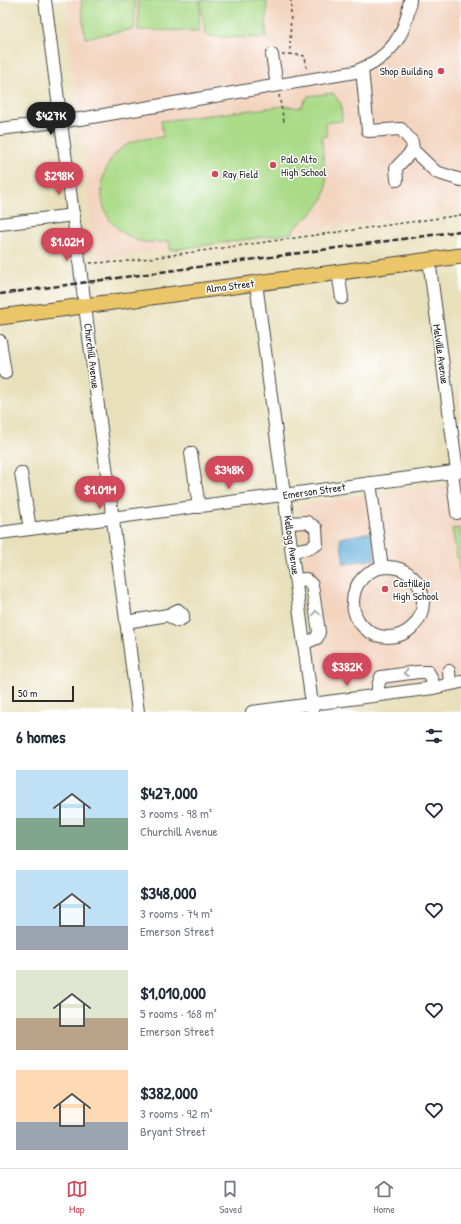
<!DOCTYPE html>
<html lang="en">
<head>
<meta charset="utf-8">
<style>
  :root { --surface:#fff; --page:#f6f6f7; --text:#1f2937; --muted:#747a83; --line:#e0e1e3; --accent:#d1495b }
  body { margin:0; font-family:"Patrick Hand",sans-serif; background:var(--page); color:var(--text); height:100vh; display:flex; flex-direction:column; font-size:15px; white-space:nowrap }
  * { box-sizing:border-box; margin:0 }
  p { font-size:13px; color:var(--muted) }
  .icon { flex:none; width:22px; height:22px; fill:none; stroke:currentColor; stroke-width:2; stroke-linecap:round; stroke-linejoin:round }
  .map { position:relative; height:712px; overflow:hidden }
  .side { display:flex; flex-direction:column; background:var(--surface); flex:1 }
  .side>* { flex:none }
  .scale { position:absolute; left:12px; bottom:10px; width:62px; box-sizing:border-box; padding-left:4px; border:2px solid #2b2b2b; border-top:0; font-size:11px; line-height:14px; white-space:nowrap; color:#2b2b2b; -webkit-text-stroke:3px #fff; paint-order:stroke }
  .price { position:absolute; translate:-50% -34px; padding:0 9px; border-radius:14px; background:var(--accent); color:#fff; font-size:13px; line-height:26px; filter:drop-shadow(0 1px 2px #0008) }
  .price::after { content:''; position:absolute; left:50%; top:24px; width:12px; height:9px; margin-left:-6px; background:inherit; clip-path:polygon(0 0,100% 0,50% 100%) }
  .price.active { background:#222; color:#fff }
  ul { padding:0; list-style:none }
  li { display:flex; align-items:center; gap:12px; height:100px; padding:0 16px }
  li span { display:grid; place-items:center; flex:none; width:112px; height:80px; border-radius:0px; color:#555 }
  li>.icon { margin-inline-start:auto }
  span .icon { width:48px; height:48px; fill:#fffc; stroke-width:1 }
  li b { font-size:17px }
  h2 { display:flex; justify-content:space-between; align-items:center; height:48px; padding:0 16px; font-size:17px }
  .tabs { display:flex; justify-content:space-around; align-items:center; height:56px; border-top:1px solid var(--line); background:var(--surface); font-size:11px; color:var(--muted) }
  .tabs a { display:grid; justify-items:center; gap:2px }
  .tabs .active { color:var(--accent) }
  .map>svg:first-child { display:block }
</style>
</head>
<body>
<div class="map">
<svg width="461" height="712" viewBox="0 0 461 712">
  <rect width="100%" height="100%" fill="#fff"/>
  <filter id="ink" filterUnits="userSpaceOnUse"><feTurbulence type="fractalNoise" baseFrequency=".025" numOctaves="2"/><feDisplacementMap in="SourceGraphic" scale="8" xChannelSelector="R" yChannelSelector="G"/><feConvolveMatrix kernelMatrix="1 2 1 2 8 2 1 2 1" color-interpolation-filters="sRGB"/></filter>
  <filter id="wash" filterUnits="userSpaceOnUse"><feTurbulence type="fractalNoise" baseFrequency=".012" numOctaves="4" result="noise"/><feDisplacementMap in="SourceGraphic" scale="16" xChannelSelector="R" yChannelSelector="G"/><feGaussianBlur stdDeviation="0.9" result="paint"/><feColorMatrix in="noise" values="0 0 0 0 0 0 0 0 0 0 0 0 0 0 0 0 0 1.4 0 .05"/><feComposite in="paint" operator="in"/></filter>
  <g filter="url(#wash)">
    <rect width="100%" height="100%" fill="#e8e0bb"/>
    <g fill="#f3d4bf">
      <path d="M68,0H461V210L94,260L80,119L70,57Z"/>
      <path d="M459,482L461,498V674L322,692L297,504Z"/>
    </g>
    <g fill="#abdb89" stroke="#6b835a">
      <path d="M81,0H135L134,29L85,38Z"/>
      <path d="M138,0H200L199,31L138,30Z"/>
      <path d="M201,0H267L266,38L220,37L205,35C205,22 200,12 201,0Z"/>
      <path d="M333,93L341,104L342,121L325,123L327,136H322C323,185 341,193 294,228L293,233L170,250V241C159,242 146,244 136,240C126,235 113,227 108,217C93,190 105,151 135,141C144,138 154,138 163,137L161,121L284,106L300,108L308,96Z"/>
      <path d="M461,528V579L452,529Z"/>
    </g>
    <path fill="#62adda" stroke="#466c82" d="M372,532L375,559L344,564L340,538Z"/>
  </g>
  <g filter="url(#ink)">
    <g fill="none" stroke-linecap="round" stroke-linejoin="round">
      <defs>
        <g id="minor">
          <path d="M45,0L138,712"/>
          <path d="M272,55L277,85"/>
          <path d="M362,69L368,131L401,129L412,142L413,150L436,172L461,180"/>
          <path d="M0,129L80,119L355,72C389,58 406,37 410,0"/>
          <path d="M397,180L396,168L413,150"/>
          <path d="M0,224L74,215"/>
          <path d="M429,260L457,471"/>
          <path d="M338,272L342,298"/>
          <path d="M256,283L313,712"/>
          <path d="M0,341L5,373"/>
          <path d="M191,453L195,480"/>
          <path d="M452,472L457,513"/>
          <path d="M21,473L30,529"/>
          <path d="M370,483L382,567"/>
          <path d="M196,487L199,507"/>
          <path d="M289,523L307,522L316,528L317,544L309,548L292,551"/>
          <path d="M0,533L461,471"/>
          <circle cx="388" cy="602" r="35"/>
          <path d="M296,580L306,579L312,585L319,632L317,638L305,643"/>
          <path d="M126,622L168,615L178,610L183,615V618L177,621L168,615"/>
          <path d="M449,671L450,683"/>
          <path d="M378,695V686L381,677L418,672H428L432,679L433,688"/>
          <path d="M252,712L433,688L461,682"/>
        </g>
        <path id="major" d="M0,317L461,256"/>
      </defs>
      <use href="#minor" stroke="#474641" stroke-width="14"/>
      <use href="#major" stroke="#474641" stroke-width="17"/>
      <g stroke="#474641" stroke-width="1.5" stroke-dasharray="3 3" stroke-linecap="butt">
        <path d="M290,54L305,56L307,70"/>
        <path d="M282,55L290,54L291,0"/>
        <path d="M279,95L284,122"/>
        <path d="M90,263L121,262L461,215"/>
      </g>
      <use href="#minor" stroke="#fff" stroke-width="12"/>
      <use href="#major" stroke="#ebc669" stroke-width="15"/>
      <path stroke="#2b2b2b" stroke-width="2.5" stroke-dasharray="6 3" stroke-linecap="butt" d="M0,294L461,231"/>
    </g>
    <defs><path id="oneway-chevron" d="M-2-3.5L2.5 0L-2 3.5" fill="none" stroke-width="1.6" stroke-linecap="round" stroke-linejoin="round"/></defs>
    <g stroke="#a0a0a0">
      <use href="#oneway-chevron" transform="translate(316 613) rotate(-99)"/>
      <use href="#oneway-chevron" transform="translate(406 673) rotate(172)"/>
    </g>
  </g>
  <g fill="#d1495b" stroke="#fff" stroke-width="1.5">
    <circle cx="441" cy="71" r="4"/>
    <circle cx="273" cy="165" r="4"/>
    <circle cx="215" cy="174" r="4"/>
    <circle cx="385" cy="589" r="4"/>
  </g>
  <g text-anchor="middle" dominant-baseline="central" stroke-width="3" stroke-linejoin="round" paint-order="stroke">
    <g font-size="11" fill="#2b2b2b" stroke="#fff" text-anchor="start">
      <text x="433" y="71" text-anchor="end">Shop Building</text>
      <text x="281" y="159">Palo Alto<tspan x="281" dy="13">High School</tspan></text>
      <text x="223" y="174">Ray Field</text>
      <text x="393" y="583">Castilleja<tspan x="393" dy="13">High School</tspan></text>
    </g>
    <g font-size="11" fill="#2b2b2b" stroke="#fff">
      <text transform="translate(230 286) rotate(-7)">Alma Street</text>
      <text transform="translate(441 354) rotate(82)">Melville Avenue</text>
      <text transform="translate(92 356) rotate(83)">Churchill Avenue</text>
      <text transform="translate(314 491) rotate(-8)">Emerson Street</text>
      <text transform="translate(292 545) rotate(82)">Kellogg Avenue</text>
    </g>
  </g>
</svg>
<div class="scale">50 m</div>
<b class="price active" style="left:51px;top:136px">$427K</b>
<b class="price" style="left:59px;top:196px">$298K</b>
<b class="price" style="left:67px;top:262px">$1.02M</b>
<b class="price" style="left:229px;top:490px">$348K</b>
<b class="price" style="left:100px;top:510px">$1.01M</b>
<b class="price" style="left:347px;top:687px">$382K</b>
</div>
<section class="side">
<h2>6 homes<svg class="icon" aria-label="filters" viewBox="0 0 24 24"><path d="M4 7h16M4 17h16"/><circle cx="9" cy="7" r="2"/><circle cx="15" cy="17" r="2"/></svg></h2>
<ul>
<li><span style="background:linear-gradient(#bfe0f5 60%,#7fa58c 0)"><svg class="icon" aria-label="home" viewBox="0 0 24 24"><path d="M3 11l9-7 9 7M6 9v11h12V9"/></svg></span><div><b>$427,000</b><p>3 rooms · 98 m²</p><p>Churchill Avenue</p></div><svg class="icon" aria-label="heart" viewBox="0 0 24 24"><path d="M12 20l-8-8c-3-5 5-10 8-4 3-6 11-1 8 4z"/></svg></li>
<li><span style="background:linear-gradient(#bfe0f5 70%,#9aa5b1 0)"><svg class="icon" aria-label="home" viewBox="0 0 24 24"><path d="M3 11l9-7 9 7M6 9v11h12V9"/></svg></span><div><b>$348,000</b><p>3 rooms · 74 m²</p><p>Emerson Street</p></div><svg class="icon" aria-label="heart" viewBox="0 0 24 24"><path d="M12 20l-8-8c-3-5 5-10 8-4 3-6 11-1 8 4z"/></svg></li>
<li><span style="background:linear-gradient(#dfe7d0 60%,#b9a48a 0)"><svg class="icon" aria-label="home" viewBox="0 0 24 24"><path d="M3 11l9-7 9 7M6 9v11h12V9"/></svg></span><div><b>$1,010,000</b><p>5 rooms · 168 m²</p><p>Emerson Street</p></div><svg class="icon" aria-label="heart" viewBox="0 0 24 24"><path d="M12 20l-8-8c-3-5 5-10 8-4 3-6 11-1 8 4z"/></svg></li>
<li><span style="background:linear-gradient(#ffd9b3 65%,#9aa5b1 0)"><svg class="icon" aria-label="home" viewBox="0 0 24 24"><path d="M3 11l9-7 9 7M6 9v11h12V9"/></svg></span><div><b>$382,000</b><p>3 rooms · 92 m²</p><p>Bryant Street</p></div><svg class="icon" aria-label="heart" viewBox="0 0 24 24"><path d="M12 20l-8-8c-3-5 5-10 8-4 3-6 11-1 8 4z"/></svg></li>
</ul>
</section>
<nav class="tabs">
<a class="active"><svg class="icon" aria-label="map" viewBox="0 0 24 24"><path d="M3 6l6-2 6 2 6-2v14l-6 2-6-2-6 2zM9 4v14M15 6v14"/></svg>Map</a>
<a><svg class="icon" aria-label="saved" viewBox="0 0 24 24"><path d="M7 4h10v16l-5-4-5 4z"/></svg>Saved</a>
<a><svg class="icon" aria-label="home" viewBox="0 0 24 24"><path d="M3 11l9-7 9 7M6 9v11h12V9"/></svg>Home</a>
</nav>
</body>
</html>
